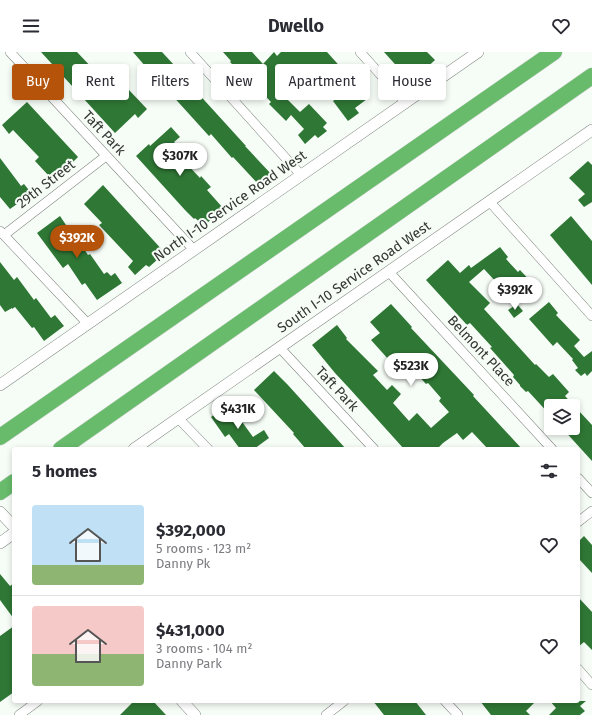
<!DOCTYPE html>
<html lang="en">
<head>
<meta charset="utf-8">
<style>
  :root { --surface:#fff; --page:#f2f2f3; --text:#2b2b33; --muted:#7c7c81; --line:#e1e1e2; --accent:#b45309 }
  body { margin:0; font-family:"Fira Sans",sans-serif; background:var(--page); color:var(--text); height:100vh; display:flex; flex-direction:column; font-size:15px; white-space:nowrap }
  * { box-sizing:border-box; margin:0 }
  p { font-size:13px; color:var(--muted) }
  .icon { flex:none; width:22px; height:22px; fill:none; stroke:currentColor; stroke-width:2; stroke-linecap:round; stroke-linejoin:round }
  .map { position:relative; flex:1; overflow:hidden }
  .panel { position:absolute; left:12px; top:395px; width:568px; height:256px; display:flex; flex-direction:column; background:var(--surface); border-radius:4px; box-shadow:0 2px 6px #0003 }
  .panel>* { flex:none }
  .guide { position:absolute; left:12px; top:12px; width:568px; height:36px; display:flex; gap:8px }
  .controls { position:absolute; left:544px; top:347px; display:grid; gap:8px }
  .controls a { display:grid; place-items:center; width:36px; height:36px; border-radius:4px; background:var(--surface); box-shadow:0 2px 6px #0003; font-size:20px }
  .price { position:absolute; translate:-50% -34px; padding:0 9px; border-radius:14px; background:#fff; color:#222; font-size:13px; line-height:26px; filter:drop-shadow(0 1px 2px #0008) }
  .price::after { content:''; position:absolute; left:50%; top:24px; width:12px; height:9px; margin-left:-6px; background:inherit; clip-path:polygon(0 0,100% 0,50% 100%) }
  .price.on { background:var(--accent); color:#fff }
  ul { padding:0; list-style:none }
  li { display:flex; align-items:center; gap:12px; height:100px; padding:0 20px }
  li+li { border-top:1px solid var(--line) }
  li span { display:grid; place-items:center; flex:none; width:112px; height:80px; border-radius:4px; color:#555 }
  li>.icon { margin-inline-start:auto }
  span .icon { width:48px; height:48px; fill:#fffc; stroke-width:1 }
  li b { font-size:17px }
  h2 { display:flex; justify-content:space-between; align-items:center; height:48px; padding:0 20px; font-size:17px }
  .chip { padding:0 14px; border-radius:4px; background:var(--surface); box-shadow:0 2px 6px #0003; font-size:14px; line-height:36px }
  .chip.on { background:var(--accent); color:#fff }
  header { display:flex; justify-content:space-between; align-items:center; height:52px; padding:0 20px; background:var(--surface); font-size:18px; font-weight:700 }
  .map>svg:first-child { display:block }
</style>
</head>
<body>
<header><svg class="icon" aria-label="menu" viewBox="0 0 24 24"><path d="M4 6h16M4 12h16M4 18h16"/></svg>Dwello<svg class="icon" aria-label="heart" viewBox="0 0 24 24"><path d="M12 20l-8-8c-3-5 5-10 8-4 3-6 11-1 8 4z"/></svg></header>
<div class="map">
<svg width="592" height="663" viewBox="0 0 592 663">
  <rect width="100%" height="100%" fill="#f6fcf6"/>
  <g fill="#2f7735">
    <path d="M41,0H77L95,19L96,18L104,27L105,26L122,45L129,38L147,57L138,66L135,62L115,81Z"/>
    <path d="M133,0H162L186,26L185,27L246,94H245L273,124L261,135L233,105L232,106L211,82L209,84L170,41L169,42L160,32L154,37L146,28L152,22Z"/>
    <path d="M223,0H252L263,12L274,0L277,4L281,0H327L354,30L367,47L355,56L359,61L348,69L333,49L340,43L326,27L313,39L295,19L277,37L300,60L309,52L327,71L323,75L327,79L318,86L315,83L305,92L298,83L304,77L291,63L286,69L269,52L271,50L246,24L245,25L242,23H239L232,15L233,13L230,10L231,9Z"/>
    <path d="M384,0H427L435,8L411,30Z"/>
    <path d="M27,50L78,105L58,125L53,120L49,124L35,109L39,105L13,78L9,82L2,73Z"/>
    <path d="M171,75L180,85L174,90L188,105L184,109L200,126L201,124L211,135L207,138L223,156L204,174L195,166L194,167L185,158L136,104L149,92L150,94Z"/>
    <path d="M0,106L21,134L24,132L32,142L24,148V147L10,157L0,145Z"/>
    <path d="M588,109L592,113V150L584,155L578,148L585,142L569,126Z"/>
    <path d="M103,133L165,201L149,215L146,213L135,223L128,215L133,209L99,173L102,171L84,152Z"/>
    <path d="M60,164L66,173L65,174L69,180L68,181L79,197L82,194L88,203L90,202L104,222L107,220L111,224L115,221L122,231L97,248L85,231L82,233L68,212L63,216L37,181Z"/>
    <path d="M571,164L592,189V233L550,183Z"/>
    <path d="M500,195L508,205L506,207L518,220L520,218L534,233L522,245L504,225L497,231L484,217L469,230L490,251L484,257L535,313L536,312L549,325L553,322L569,340L565,344L592,373V409L562,376H573V354H551V364L528,339L526,340L520,334V333L513,325L514,323L490,296L492,295L470,271L467,273L426,228L448,208L460,221L469,213L471,216Z"/>
    <path d="M0,210L14,228L17,225L34,248L36,246L51,266L55,263L64,274L44,289L34,275L32,276L15,255L12,257V256L5,260L0,253Z"/>
    <path d="M549,250L558,261L556,263L580,288L574,294L584,305L592,299V319L587,324L585,321L581,324L575,318L578,316L572,308L573,307L557,290L553,294L529,267Z"/>
    <path d="M391,252L412,275L411,276L474,343L473,344L522,397H488L472,380L463,388L457,381L443,391L437,397H404L349,336L335,321L312,293L337,273L347,286L346,287L378,319L373,323L387,338L392,333L401,342L393,351L409,369L417,361L431,376L449,360L439,349L441,346L428,331L426,332L416,321L418,319L407,306L403,309L397,302L389,308L371,288L380,281L370,270Z"/>
    <path d="M517,252L523,259L514,266L508,258Z"/>
    <path d="M274,319L287,332L346,397H306L293,382L294,381L254,338Z"/>
    <path d="M226,354L237,370L240,367L253,385L264,378L269,386L254,397H240L229,382L225,385L211,365Z"/>
    <path d="M584,484L592,493V521L578,506V490Z"/>
    <path d="M0,522L10,534L14,531V567L0,548Z"/>
    <path d="M578,545L592,560V598L584,590L578,595Z"/>
    <path d="M14,574V640L0,650V584Z"/>
    <path d="M134,649H153L166,663H120Z"/>
    <path d="M373,649H415L426,663H384Z"/>
    <path d="M480,649H536L526,659L530,663H491Z"/>
    <path d="M550,649H586L580,654L585,659L580,663H549L556,656Z"/>
  </g>
  <g fill="none" stroke-linecap="round" stroke-linejoin="round">
    <defs>
      <g id="minor">
        <path d="M10,0L194,198"/>
        <path d="M190,0L301,123"/>
        <path d="M360,0L405,50"/>
        <path d="M489,149L592,264"/>
        <path d="M0,179L88,272"/>
        <path d="M4,183L106,104"/>
        <path d="M389,220L552,397"/>
        <path d="M280,296L374,397"/>
        <path d="M178,366L208,397"/>
        <path d="M578,426L592,441"/>
        <path d="M578,470L592,459"/>
        <path d="M578,617L592,633"/>
        <path d="M445,649L458,663"/>
        <path d="M19,663L38,649"/>
        <path d="M326,663L344,649"/>
      </g>
      <g id="tertiary">
        <path d="M0,333L478,0"/>
        <path d="M134,397L592,78"/>
        <path d="M0,460L14,475"/>
        <path d="M0,491L14,481"/>
        <path d="M182,649L195,663"/>
      </g>
      <g id="motorway">
        <path d="M0,385L554,0"/>
        <path d="M61,397L592,24"/>
        <path d="M0,440L14,430"/>
      </g>
    </defs>
    <use href="#minor" stroke="#808680" stroke-width="10"/>
    <use href="#tertiary" stroke="#808680" stroke-width="12"/>
    <use href="#motorway" stroke="#d6d7d6" stroke-width="17"/>
    <use href="#minor" stroke="#fff" stroke-width="9"/>
    <use href="#tertiary" stroke="#fff" stroke-width="11"/>
    <use href="#motorway" stroke="#67bb6b" stroke-width="16"/>
  </g>
  <g text-anchor="middle" dominant-baseline="central" stroke-width="4" stroke-linejoin="round" paint-order="stroke">
    <g font-size="14" fill="#333633" stroke="#f6fcf6">
      <text transform="translate(104 81) rotate(47)">Taft Park</text>
      <text transform="translate(46 132) rotate(-38)">29th Street</text>
      <text transform="translate(230 154) rotate(-35)">North I-10 Service Road West</text>
      <text transform="translate(354 225) rotate(-35)">South I-10 Service Road West</text>
      <text transform="translate(481 299) rotate(47)">Belmont Place</text>
      <text transform="translate(337 337) rotate(47)">Taft Park</text>
    </g>
  </g>
</svg>
<div class="controls">
<a><svg class="icon" aria-label="layers" viewBox="0 0 24 24"><path d="M12 4l9 5-9 5-9-5zM3 14l9 5 9-5"/></svg></a>
</div>
<b class="price" style="left:180px;top:125px">$307K</b>
<b class="price on" style="left:77px;top:207px">$392K</b>
<b class="price" style="left:515px;top:259px">$392K</b>
<b class="price" style="left:411px;top:335px">$523K</b>
<b class="price" style="left:238px;top:378px">$431K</b>
<div class="guide">
<a class="chip on">Buy</a>
<a class="chip">Rent</a>
<a class="chip">Filters</a>
<a class="chip">New</a>
<a class="chip">Apartment</a>
<a class="chip">House</a>
</div>
<section class="panel">
<h2>5 homes<svg class="icon" aria-label="filters" viewBox="0 0 24 24"><path d="M4 7h16M4 17h16"/><circle cx="9" cy="7" r="2"/><circle cx="15" cy="17" r="2"/></svg></h2>
<ul>
<li><span style="background:linear-gradient(#bfe0f5 75%,#8fb573 0)"><svg class="icon" aria-label="home" viewBox="0 0 24 24"><path d="M3 11l9-7 9 7M6 9v11h12V9"/></svg></span><div><b>$392,000</b><p>5 rooms · 123 m²</p><p>Danny Pk</p></div><svg class="icon" aria-label="heart" viewBox="0 0 24 24"><path d="M12 20l-8-8c-3-5 5-10 8-4 3-6 11-1 8 4z"/></svg></li>
<li><span style="background:linear-gradient(#f6c9c9 60%,#8fb573 0)"><svg class="icon" aria-label="home" viewBox="0 0 24 24"><path d="M3 11l9-7 9 7M6 9v11h12V9"/></svg></span><div><b>$431,000</b><p>3 rooms · 104 m²</p><p>Danny Park</p></div><svg class="icon" aria-label="heart" viewBox="0 0 24 24"><path d="M12 20l-8-8c-3-5 5-10 8-4 3-6 11-1 8 4z"/></svg></li>
</ul>
</section>
</div>
</body>
</html>
